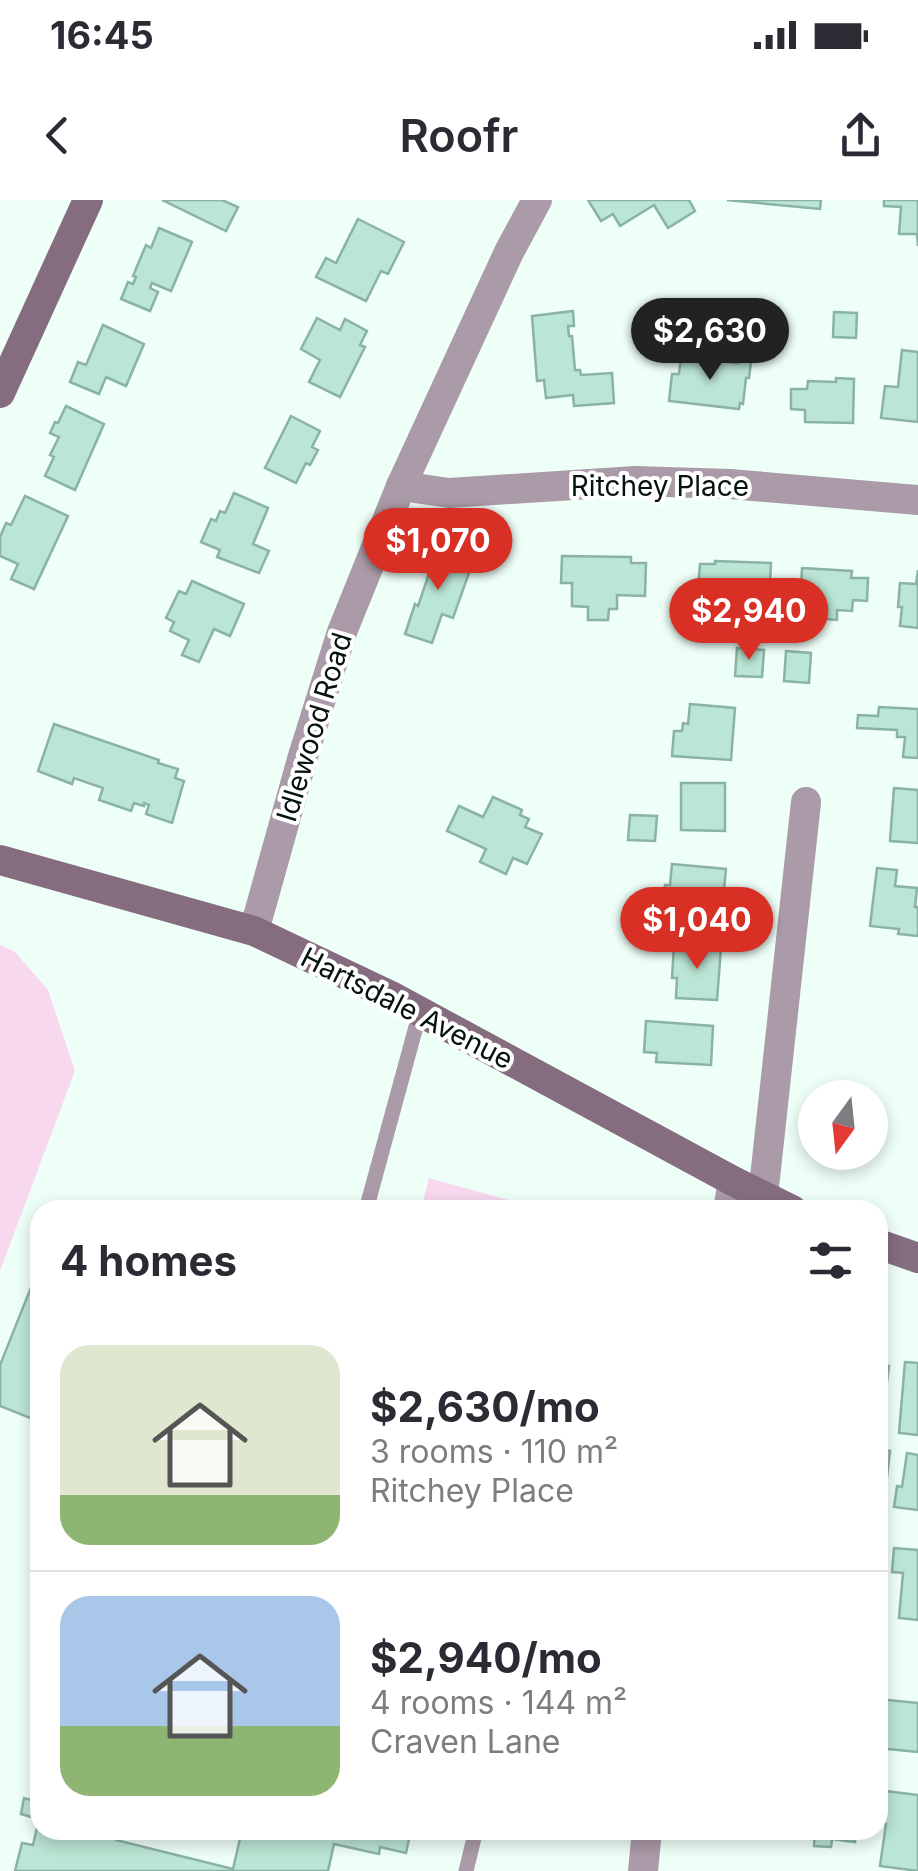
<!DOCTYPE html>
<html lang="en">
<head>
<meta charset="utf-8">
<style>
  :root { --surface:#fff; --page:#f2f2f3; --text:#2b2b33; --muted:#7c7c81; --line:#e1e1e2; --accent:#d93025 }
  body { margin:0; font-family:Inter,sans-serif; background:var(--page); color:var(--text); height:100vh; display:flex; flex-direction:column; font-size:38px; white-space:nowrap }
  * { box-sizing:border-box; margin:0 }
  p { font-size:32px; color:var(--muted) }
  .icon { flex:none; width:55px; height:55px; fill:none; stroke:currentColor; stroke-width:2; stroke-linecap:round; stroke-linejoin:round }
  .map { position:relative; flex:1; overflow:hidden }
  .drawer { position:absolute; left:30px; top:1000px; width:858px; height:640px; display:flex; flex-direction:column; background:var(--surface); border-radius:30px; box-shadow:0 5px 15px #0003 }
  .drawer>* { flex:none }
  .needle { width:65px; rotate:195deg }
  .controls { position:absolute; left:798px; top:880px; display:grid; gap:20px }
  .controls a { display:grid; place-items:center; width:90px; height:90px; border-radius:50%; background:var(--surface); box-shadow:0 5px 15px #0003; font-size:50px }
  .price { position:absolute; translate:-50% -85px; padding:0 22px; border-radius:35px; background:var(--accent); color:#fff; font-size:32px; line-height:65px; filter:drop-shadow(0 2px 5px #0008) }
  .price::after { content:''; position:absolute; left:50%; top:60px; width:30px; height:22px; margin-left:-15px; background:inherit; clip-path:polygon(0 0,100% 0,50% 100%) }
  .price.selected { background:#222; color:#fff }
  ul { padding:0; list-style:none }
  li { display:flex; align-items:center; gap:30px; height:250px; padding:0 30px }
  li+li { border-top:2px solid var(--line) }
  li span { display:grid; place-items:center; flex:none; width:280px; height:200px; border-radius:30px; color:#555 }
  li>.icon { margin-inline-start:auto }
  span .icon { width:120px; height:120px; fill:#fffc; stroke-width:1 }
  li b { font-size:42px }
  h2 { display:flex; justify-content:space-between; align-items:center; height:120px; padding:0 30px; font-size:42px }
  .status { display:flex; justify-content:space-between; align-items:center; height:70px; padding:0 50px; background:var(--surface); direction:ltr }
  .status svg { height:28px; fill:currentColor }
  header { display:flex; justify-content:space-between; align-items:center; height:130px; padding:0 30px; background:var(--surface); font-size:45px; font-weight:600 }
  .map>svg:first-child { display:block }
</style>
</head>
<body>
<div class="status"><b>16:45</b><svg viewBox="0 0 49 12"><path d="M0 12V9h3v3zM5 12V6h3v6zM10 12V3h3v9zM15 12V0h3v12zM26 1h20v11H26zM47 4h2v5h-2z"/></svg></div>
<header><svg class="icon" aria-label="back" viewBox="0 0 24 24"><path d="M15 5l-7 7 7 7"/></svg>Roofr<svg class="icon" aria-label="share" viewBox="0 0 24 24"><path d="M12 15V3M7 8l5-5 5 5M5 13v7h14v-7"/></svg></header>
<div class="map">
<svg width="918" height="1671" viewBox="0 0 918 1671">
  <rect width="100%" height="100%" fill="#eefff8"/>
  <g fill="#f7d8ef">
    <path d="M0,745L15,752L48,790L75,871L0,1071Z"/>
    <path d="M429,978L544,1010H421Z"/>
  </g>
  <g fill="#bbe5d4" stroke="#8bb3a3" stroke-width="2.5">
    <path d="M162,0H222L238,7L226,31Z"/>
    <path d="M588,0H689L695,11L668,28L654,5L620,26L613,14L601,21Z"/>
    <path d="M727,0H821L820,9Z"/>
    <path d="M884,0H918V46L917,34H899L901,7L884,6Z"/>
    <path d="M358,19L404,42L388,74L381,71L366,101L316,77L326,58L336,63Z"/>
    <path d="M159,28L192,42L171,91L152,83L150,88L158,92L150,111L121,99L128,82L133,84L136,77L133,76L146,45L151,48Z"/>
    <path d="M737,100L763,103L760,131L734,128Z"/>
    <path d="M573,111L574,126H568L569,136H572L575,170H580L581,175L612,173L614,203L574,206L573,195L546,198L544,180L537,181L532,116Z"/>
    <path d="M834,112L857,113L856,138L833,137Z"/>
    <path d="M317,118L340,130L345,119L367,131L360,145L365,147L340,197L309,182L320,160L301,149Z"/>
    <path d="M103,125L144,144L126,186L106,177L99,194L70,182L78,162L86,165Z"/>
    <path d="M902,150L918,152V222L881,218L885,186L898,187Z"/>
    <path d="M681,157L738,163V160L751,162L749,178H746L743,204L740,203L739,209L669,201L672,174H679Z"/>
    <path d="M836,178L854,179L853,223L805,222V210L791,209V189H807L808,181L836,182Z"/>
    <path d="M66,206L104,224L75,290L45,276L54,257L50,255L59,237L50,233L55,222L58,223Z"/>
    <path d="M291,216L320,231L312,247L318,250L310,265L306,263L296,283L265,268Z"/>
    <path d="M234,293L268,308L253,344L269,351L259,373L217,357L220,350L201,342L211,319L216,321L220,311L225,313Z"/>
    <path d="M25,296L68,316L34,389L11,379L18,364L0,356V337L6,323L11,325Z"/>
    <path d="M434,341L458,349L453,364L470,370L453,418L442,414L432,443L405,434L415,404L418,406L432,365L426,363Z"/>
    <path d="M562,356L631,357V363H646L645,396L617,395V409H609L608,420H588V407L572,406V383H561Z"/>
    <path d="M715,361L771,363L769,402H755L754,414L726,413L727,397L713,396L714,392L698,390L700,364H715Z"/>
    <path d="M802,368L852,371L851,378H868L867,401L853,400L852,411L837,410V420L802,417L803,405H800Z"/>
    <path d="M918,370V428L900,426L902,407H898L900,383L916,384Z"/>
    <path d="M192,381L244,404L230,436L214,429L199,462L182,455L189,440L170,431L174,422L166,418L179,391L186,394Z"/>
    <path d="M737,448L764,450L762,477L735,476Z"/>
    <path d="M786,451L811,453L809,483L784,481Z"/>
    <path d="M690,504L735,508L731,560L672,556L674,531H682L683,523L688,524Z"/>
    <path d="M879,507L918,509V558L903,557L905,537H897V530L857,528L858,515L878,516Z"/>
    <path d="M54,524L159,560L158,563L178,569L175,578L184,581L172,623L146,614L149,605L144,603V606L134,603L131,611L99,600L103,588L74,578L72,584L38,571Z"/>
    <path d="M681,583H725V631L681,630Z"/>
    <path d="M894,588L918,590V643L890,641Z"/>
    <path d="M493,597L522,610L520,615L529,619L525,627L542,634L527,664L513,658L506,674L480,662L486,649L447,631L459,606L483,617Z"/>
    <path d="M630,615L657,616L655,641L628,640Z"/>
    <path d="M672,664L726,669L722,709L712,708L711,723L683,721L684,715L663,713L665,685H670Z"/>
    <path d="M877,668L897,670L895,686L917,688L915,707H918V736L898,734L899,729L870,726Z"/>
    <path d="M674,745L721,748L717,800L676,798L677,778H672Z"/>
    <path d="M646,821L713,826L711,865L656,862L657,853L644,852Z"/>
    <path d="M40,1065V1222L0,1206V1165Z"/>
    <path d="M905,1162L918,1163V1235L899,1233Z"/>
    <path d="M878,1165L889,1166L885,1198L878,1197Z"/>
    <path d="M878,1250L890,1251L886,1286L878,1285Z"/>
    <path d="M907,1253L918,1255V1310L894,1307L897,1286L902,1287Z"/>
    <path d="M894,1348L918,1350V1420L899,1418L903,1373L892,1372Z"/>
    <path d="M878,1499L918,1503V1552L878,1548Z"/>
    <path d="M40,1576V1630H118L116,1640L233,1669L242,1630H411L406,1653L380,1647L379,1654L334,1644L328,1671H15L22,1643L33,1645L39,1619L21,1614L24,1598L34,1601Z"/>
    <path d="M878,1590L918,1595V1671L880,1666L886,1624L878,1623Z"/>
    <path d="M815,1630H856L855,1642L832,1639L831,1647L814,1646Z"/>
  </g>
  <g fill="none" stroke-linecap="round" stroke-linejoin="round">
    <g stroke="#ab9aa7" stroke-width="15">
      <path d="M366,1010L420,812"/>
      <path d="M466,1671L476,1630"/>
    </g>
    <g stroke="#ab9aa7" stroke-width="30">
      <path d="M401,286L449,293L635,281L730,284L918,300"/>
      <path d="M254,731L303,556L342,432L401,286L509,52L537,0"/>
      <path d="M763,996L806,602"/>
      <path d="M728,1010L733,981"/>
      <path d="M643,1671L647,1630"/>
    </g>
    <g stroke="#856d7f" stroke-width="30">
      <path d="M0,193L88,0"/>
      <path d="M0,660L254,731L391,796L733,981L792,1010"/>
      <path d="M878,1044L918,1058"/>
    </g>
  </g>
  <g text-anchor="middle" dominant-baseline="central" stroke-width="8" stroke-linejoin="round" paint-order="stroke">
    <g font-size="28" fill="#05130e" stroke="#fff">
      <text x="660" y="286">Ritchey Place</text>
      <text transform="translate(314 527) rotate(-73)">Idlewood Road</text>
      <text transform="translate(407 808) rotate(27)">Hartsdale Avenue</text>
    </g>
  </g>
</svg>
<div class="controls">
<a><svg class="needle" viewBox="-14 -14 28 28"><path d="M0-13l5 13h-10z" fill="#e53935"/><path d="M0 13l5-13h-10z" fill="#7c7c81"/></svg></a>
</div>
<b class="price selected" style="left:710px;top:183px">$2,630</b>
<b class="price" style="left:438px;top:393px">$1,070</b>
<b class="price" style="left:749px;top:463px">$2,940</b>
<b class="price" style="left:697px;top:772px">$1,040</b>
<section class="drawer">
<h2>4 homes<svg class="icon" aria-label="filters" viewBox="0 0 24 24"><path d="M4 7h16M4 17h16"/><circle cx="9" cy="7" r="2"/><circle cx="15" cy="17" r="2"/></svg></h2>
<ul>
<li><span style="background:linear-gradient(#dfe7d0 75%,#8fb573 0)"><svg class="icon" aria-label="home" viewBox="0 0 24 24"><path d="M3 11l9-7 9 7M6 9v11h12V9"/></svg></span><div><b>$2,630/mo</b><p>3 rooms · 110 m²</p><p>Ritchey Place</p></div></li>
<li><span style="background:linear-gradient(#a9c7e8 65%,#8fb573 0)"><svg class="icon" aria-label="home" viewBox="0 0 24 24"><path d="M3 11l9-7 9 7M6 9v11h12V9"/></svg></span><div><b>$2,940/mo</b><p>4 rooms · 144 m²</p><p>Craven Lane</p></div></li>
</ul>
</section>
</div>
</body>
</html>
